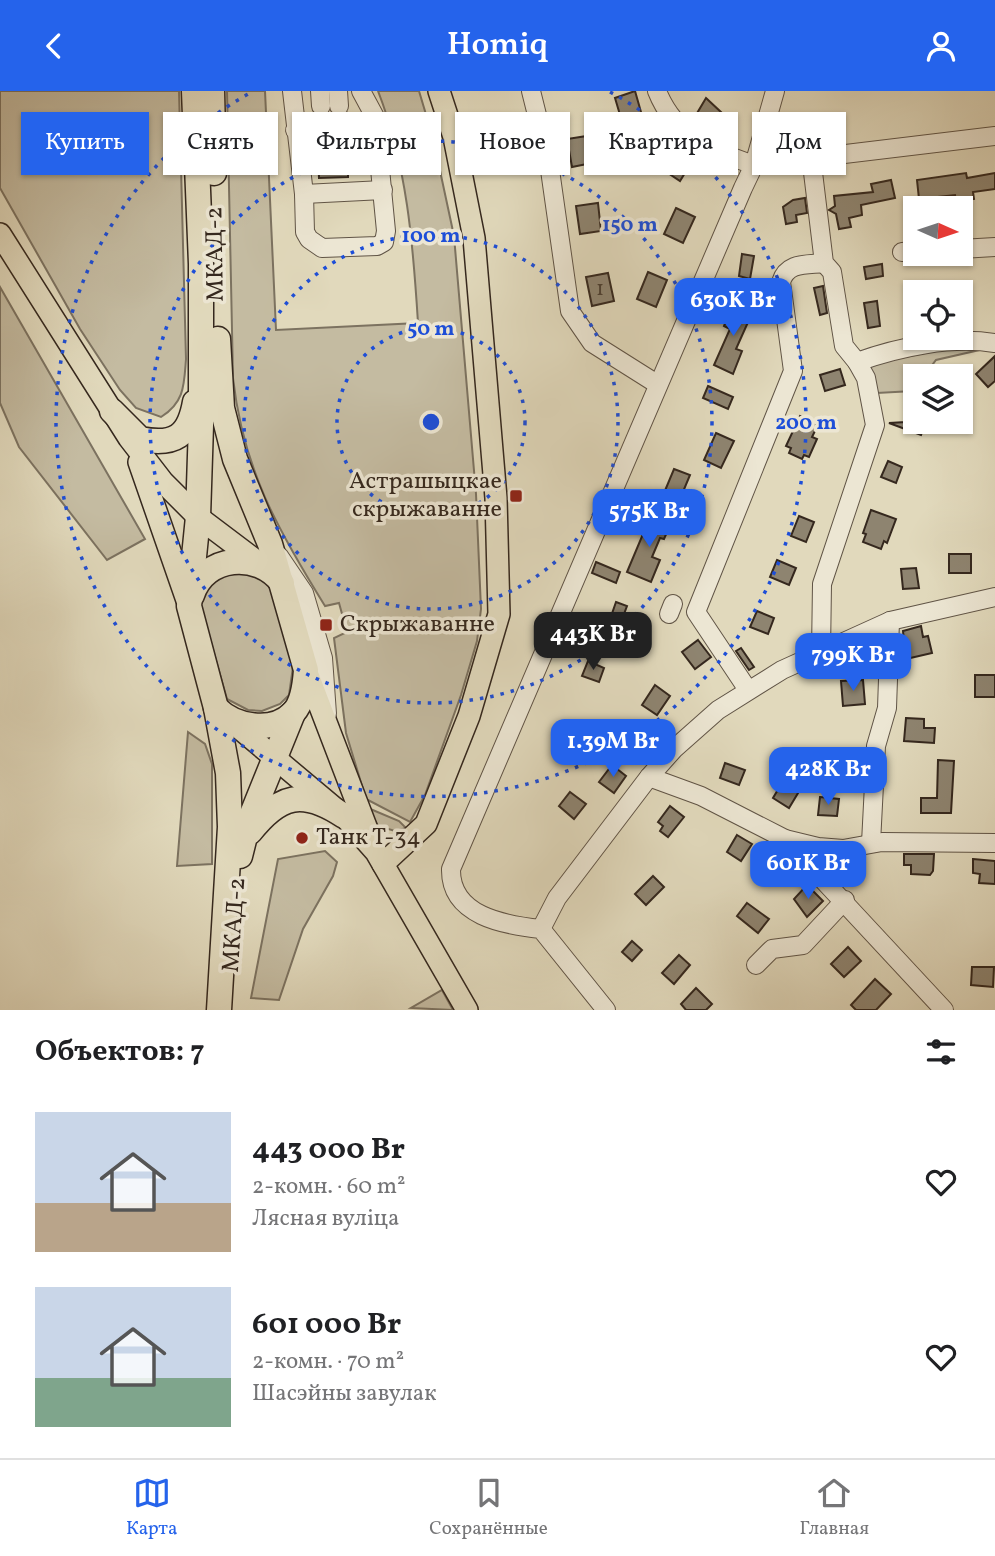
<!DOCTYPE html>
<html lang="ru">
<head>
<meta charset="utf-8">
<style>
  :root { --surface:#fff; --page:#f2f2f2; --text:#202124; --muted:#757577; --line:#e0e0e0; --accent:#2563eb }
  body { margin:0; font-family:Vollkorn,serif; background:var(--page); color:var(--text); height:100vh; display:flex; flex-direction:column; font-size:26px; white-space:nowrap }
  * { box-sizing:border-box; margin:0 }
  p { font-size:23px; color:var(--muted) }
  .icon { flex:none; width:38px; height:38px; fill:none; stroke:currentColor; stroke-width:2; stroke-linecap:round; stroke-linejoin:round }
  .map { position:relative; height:919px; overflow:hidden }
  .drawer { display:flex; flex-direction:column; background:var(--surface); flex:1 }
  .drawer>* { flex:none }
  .top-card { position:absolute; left:21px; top:21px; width:954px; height:63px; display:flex; gap:14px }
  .needle { width:46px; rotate:93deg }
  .controls { position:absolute; left:903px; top:105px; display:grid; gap:14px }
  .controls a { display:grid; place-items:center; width:70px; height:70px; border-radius:0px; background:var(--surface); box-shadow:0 2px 5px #0004; font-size:35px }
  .price { position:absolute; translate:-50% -60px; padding:0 16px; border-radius:14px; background:var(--accent); color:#fff; font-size:23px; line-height:46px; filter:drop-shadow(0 2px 4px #0008) }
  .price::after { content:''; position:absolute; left:50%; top:42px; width:21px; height:16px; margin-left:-10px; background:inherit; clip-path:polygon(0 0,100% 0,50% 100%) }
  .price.on { background:#222; color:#fff }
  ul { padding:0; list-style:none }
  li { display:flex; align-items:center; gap:21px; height:175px; padding:0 35px }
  li span { display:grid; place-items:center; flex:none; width:196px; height:140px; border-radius:0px; color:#555 }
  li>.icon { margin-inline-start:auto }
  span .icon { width:84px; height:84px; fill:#fffc; stroke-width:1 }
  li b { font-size:30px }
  h2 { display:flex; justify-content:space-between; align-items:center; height:84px; padding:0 35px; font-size:30px }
  .pill { padding:0 24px; border-radius:0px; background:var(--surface); box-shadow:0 2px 5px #0004; font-size:24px; line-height:63px }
  .pill.on { background:var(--accent); color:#fff }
  header { display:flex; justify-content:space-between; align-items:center; height:91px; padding:0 35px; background:var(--accent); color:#fff; font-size:32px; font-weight:600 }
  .menu { display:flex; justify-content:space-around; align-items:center; height:98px; border-top:2px solid var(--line); background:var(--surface); font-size:19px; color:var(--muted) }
  .menu a { display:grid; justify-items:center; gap:4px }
  .menu .on { color:var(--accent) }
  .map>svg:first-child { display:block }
</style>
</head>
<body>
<header><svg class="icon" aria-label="back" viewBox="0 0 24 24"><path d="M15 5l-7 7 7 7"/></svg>Homiq<svg class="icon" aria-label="person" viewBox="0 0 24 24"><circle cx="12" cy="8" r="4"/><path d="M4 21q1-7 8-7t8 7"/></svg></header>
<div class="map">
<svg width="995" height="919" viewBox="0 0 995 919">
  <rect width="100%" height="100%" fill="#e1d9bc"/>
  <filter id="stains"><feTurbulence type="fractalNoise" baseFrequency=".00286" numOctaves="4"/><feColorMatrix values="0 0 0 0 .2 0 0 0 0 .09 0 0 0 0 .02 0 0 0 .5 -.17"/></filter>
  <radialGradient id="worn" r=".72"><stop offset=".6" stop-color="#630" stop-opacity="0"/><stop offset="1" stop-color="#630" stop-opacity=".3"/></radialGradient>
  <g fill="#c4bba1" stroke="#7c7260" stroke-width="2">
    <path d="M0,0H179L186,268C184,293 185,311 161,326L136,317L120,299L80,238L0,97Z"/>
    <path d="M227,0H265L276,239L418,232C413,152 407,75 378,0H419L433,47L454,145L476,403L481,518L477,550L461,604L425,704L410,731L366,708L346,642L334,547L347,541L339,512L325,515C278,439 243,378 233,287Z"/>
    <path d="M0,196L145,448L107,469L19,356L0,312Z"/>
    <path d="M950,257L984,258L936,269L924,285H915L913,300L877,302L867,275L870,273Z"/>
    <path d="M255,481L270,496L293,576L289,604L280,613L262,620L248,619L227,608L199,510L217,482Z"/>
    <path d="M188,641L205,653L212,673V773L177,775Z"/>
    <path d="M368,717L399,730L406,737L395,740L378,735Z"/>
    <path d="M325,760L337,771L333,785L303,838L279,909L251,907L278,768Z"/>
    <path d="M442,899L453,919L411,917Z"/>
  </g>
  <g fill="#8e8470" stroke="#35281e" stroke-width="2">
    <path d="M635,0L643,28L623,34L615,7Z"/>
    <path d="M706,7L723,23L715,35L696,24Z"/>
    <path d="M587,45L592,72L572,76L567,48Z"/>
    <path d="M318,54H348V86L319,87Z"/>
    <path d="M667,56L691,72L680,90L656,74Z"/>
    <path d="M966,82L967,87L995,82V98L973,101L974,108L956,111L955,104L919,108L917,89Z"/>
    <path d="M891,89L895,107L861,114L862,124L849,127L851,136L839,138L836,123L829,119L835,115L834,105L873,101L871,93Z"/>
    <path d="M805,107L807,122L796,124L797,131L786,133L783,116L793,109Z"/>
    <path d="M598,112L601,140L580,143L576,115Z"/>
    <path d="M676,117L695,126L683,152L664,143Z"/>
    <path d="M742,163L754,165L750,188L739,185Z"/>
    <path d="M882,173L883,185L866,188L864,176Z"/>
    <path d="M648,181L667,189L656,216L637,208Z"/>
    <path d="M608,182L614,210L592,215L586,186Z"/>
    <path d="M823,195L827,222L820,224L814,197Z"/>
    <path d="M877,210L880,235L868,237L864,212Z"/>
    <path d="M734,211L753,220L736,258L742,260L733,283L714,274L730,238L724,235Z"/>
    <path d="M995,265V290L988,296L976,283Z"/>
    <path d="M840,278L845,294L825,300L820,284Z"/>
    <path d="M708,295L733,306L728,318L703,307Z"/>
    <path d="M914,308L915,331H926L921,344L889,332L906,331Z"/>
    <path d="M800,325L818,334L812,346L817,348L809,366L804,364L802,368L789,362L791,357L786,355Z"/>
    <path d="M716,342L734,350L721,377L704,369Z"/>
    <path d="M888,370L902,376L896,392L881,386Z"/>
    <path d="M674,378L690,384L680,408L664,402Z"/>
    <path d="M871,419L896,428L887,452L884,450L881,458L863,451L866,443L863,442Z"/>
    <path d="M651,424L671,432L664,448L660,447L652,466L660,469L651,491L627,481Z"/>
    <path d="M799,425L814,431L806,451L791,445Z"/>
    <rect x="949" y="463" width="22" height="19"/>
    <path d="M777,469L796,477L789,494L770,486Z"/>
    <path d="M596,471L620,481L616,492L592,482Z"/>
    <path d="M916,477L919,497L903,498L901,478Z"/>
    <path d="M616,511L627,515L624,523L636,528L628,548L606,540Z"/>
    <path d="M757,520L774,527L768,543L750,536Z"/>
    <path d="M921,535L923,546L928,545L932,562L906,568L903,540Z"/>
    <path d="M698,549L711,566L695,578L682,561Z"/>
    <path d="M741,557L754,576L749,579L736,560Z"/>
    <path d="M588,570L604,577L599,591L582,585Z"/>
    <rect x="975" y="584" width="20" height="22"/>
    <path d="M863,589L865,613L843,615L841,590Z"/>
    <path d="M655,594L670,605L657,624L642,614Z"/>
    <path d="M906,627L924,628V637H935L934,652L904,650Z"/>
    <path d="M628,632L640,638L637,643L643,647L633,663L616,652Z"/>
    <path d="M938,669L954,670L951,722H921V707H937Z"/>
    <path d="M725,672L745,679L739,694L720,687Z"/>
    <path d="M612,674L626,685L614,702L599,691Z"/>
    <path d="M782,692L798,702L789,717L773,707Z"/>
    <path d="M570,701L586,713L574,728L559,715Z"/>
    <path d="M820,706L839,708L837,725L818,724Z"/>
    <path d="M670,715L684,726L668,746L660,740L663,735L658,731Z"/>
    <path d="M737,744L752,753L741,770L727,761Z"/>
    <path d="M904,763H934L933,780L930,784L911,783V774H904Z"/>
    <path d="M973,768L995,770V793L979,792L980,783L973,782Z"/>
    <path d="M653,785L664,796L646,814L635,803Z"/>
    <path d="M807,794L823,810L807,826L794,808Z"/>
    <path d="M747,812L769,828L758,842L737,825Z"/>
    <path d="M632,850L642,859L632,870L622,861Z"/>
    <path d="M848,856L861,870L844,886L831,873Z"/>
    <path d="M679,864L690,874L674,893L662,882Z"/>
    <path d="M972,876H994L993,896L971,894Z"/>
    <path d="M875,888L891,903L876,919H856L851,914Z"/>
    <path d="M696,897L712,913L706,919H686L681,913Z"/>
  </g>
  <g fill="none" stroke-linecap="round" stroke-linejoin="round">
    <defs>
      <g id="minor">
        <path d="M292,0L304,103L305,141L309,148L322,157L377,155L384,151L386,140L375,26L361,0"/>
        <path d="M320,0L321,15"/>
        <path d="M338,0L339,15"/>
        <path d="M531,0L549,72L570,220L592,252L657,293"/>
        <path d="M657,0C675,45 710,59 754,74L775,0"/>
        <path d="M295,39L340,33V27"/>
        <path d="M811,65L824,172L832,181L844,255L857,271"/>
        <path d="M304,103L383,99"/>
        <path d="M961,158L995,156"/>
        <path d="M902,161L915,160"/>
        <path d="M279,465L304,502L323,567L327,623"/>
        <path d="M669,523L673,513"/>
        <path d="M821,561L822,493L875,334L866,287L857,271C899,256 951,245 995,252"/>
        <path d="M748,599L696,521L793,280L781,191C787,171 806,174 824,172"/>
        <path d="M649,686L701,705L785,748L818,756L843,758L882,751L995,752"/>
        <path d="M785,748L944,919"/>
        <path d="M871,752L876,655L887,617L890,530"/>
        <path d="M541,838L557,807L649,686L674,658L718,619L782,579L890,530L995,506"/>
        <path d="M756,874L772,858L803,854L845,809"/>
        <path d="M606,919L541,838C504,834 450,825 451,778L743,97L754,74L995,45"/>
      </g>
      <g id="major">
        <path d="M0,143L129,347L163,391L198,426L263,475"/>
        <path d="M139,371L189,515"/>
        <path d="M306,579L370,746"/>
        <path d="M232,631L344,725L376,761L467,919"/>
        <path d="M383,773L426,733L469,625L499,523L496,407L474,147L454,46L439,0"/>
      </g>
      <g id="highway">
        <path d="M194,0L201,173V334L198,426L189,515L216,617L228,682L230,736L219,919"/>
        <path d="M212,0L214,82"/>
        <path d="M112,320L140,348C175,355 189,345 195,311"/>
        <path d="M192,504C205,464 258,460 282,492"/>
        <path d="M216,617C235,636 272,643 293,622C303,612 305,593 306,579L270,453L235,368L222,317L218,248"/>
        <path d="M250,741C280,703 303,698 344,725"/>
        <path d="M240,765L248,733L293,622"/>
      </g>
    </defs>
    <use href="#minor" stroke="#605446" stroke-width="20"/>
    <use href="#major" stroke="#35281e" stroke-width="24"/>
    <use href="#highway" stroke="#35281e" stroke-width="27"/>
    <use href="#minor" stroke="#ece6d3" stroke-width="18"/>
    <use href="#major" stroke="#e1d9bc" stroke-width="21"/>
    <use href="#highway" stroke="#e1d9bc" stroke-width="24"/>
  </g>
  <g fill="none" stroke="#1d4ed8" stroke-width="3.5" stroke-dasharray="3.5 7">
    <circle cx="431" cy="331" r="94"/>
    <circle cx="431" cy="331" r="187"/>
    <circle cx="431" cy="331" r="281"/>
    <path d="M610 1A375 375 0 1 1 252 1"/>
  </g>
  <g fill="#8f2418" stroke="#ece6d3" stroke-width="2.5">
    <rect x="509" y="398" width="14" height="14" rx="3.5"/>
    <rect x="319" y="527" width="14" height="14" rx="3.5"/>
    <circle cx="302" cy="747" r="7"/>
  </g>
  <g text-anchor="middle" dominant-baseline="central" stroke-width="7" stroke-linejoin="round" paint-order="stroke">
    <g font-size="21" fill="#4b3f32">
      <text x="600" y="198">1</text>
    </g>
    <g font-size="24" fill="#35281e" stroke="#ece6d3">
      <text transform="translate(216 163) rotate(-91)">МКАД-2</text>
      <text transform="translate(235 834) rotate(-86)">МКАД-2</text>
    </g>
    <g font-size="24" fill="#35281e" stroke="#ece6d3" text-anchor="start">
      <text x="502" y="391" text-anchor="end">Астрашыцкае<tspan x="502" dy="28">скрыжаванне</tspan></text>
      <text x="340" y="534">Скрыжаванне</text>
      <text x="316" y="747">Танк Т-34</text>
    </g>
  </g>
  <circle cx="431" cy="331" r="10" fill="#1d4ed8" stroke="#ece6d3" stroke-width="3.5"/>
  <g font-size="21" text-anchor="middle" font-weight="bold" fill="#1d4ed8" stroke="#ece6d3" stroke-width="7" stroke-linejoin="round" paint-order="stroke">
    <text x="630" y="140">150 m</text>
    <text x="431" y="151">100 m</text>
    <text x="431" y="244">50 m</text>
    <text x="806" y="338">200 m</text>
  </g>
  <rect width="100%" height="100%" filter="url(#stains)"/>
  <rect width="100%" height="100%" fill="url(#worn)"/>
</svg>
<div class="controls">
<a><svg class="needle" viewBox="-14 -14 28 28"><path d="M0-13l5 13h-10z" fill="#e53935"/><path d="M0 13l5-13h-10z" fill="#757577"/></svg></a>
<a><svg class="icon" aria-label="locate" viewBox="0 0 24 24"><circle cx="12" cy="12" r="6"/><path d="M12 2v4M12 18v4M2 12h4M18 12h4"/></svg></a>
<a><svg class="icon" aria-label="layers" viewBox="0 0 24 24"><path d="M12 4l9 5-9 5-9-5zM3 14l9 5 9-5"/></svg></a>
</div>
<b class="price" style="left:733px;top:247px">630K Br</b>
<b class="price" style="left:649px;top:458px">575K Br</b>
<b class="price on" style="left:593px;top:581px">443K Br</b>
<b class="price" style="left:853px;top:602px">799K Br</b>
<b class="price" style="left:613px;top:688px">1.39M Br</b>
<b class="price" style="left:828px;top:716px">428K Br</b>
<b class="price" style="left:808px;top:810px">601K Br</b>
<div class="top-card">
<a class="pill on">Купить</a>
<a class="pill">Снять</a>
<a class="pill">Фильтры</a>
<a class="pill">Новое</a>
<a class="pill">Квартира</a>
<a class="pill">Дом</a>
</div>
</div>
<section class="drawer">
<h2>Объектов: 7<svg class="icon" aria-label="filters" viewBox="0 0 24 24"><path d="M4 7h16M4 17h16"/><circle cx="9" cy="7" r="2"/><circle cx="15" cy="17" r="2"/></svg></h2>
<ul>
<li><span style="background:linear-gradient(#c9d6e8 65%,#b9a48a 0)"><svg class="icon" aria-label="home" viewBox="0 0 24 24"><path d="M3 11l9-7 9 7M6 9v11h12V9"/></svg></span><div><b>443 000 Br</b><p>2-комн. · 60 m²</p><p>Лясная вуліца</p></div><svg class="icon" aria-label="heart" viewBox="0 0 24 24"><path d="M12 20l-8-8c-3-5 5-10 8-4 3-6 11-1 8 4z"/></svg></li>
<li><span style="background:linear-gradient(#c9d6e8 65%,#7fa58c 0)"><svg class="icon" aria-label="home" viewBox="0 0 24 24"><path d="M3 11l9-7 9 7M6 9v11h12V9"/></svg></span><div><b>601 000 Br</b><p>2-комн. · 70 m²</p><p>Шасэйны завулак</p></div><svg class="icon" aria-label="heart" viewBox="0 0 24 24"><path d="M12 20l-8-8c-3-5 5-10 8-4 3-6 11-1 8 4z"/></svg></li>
</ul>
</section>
<nav class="menu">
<a class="on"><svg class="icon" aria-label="map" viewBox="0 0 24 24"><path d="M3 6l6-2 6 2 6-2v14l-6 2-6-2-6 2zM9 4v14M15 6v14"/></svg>Карта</a>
<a><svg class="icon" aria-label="saved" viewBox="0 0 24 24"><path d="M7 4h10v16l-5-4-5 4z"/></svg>Сохранённые</a>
<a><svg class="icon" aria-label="home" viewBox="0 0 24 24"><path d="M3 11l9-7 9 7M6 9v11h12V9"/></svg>Главная</a>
</nav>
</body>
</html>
